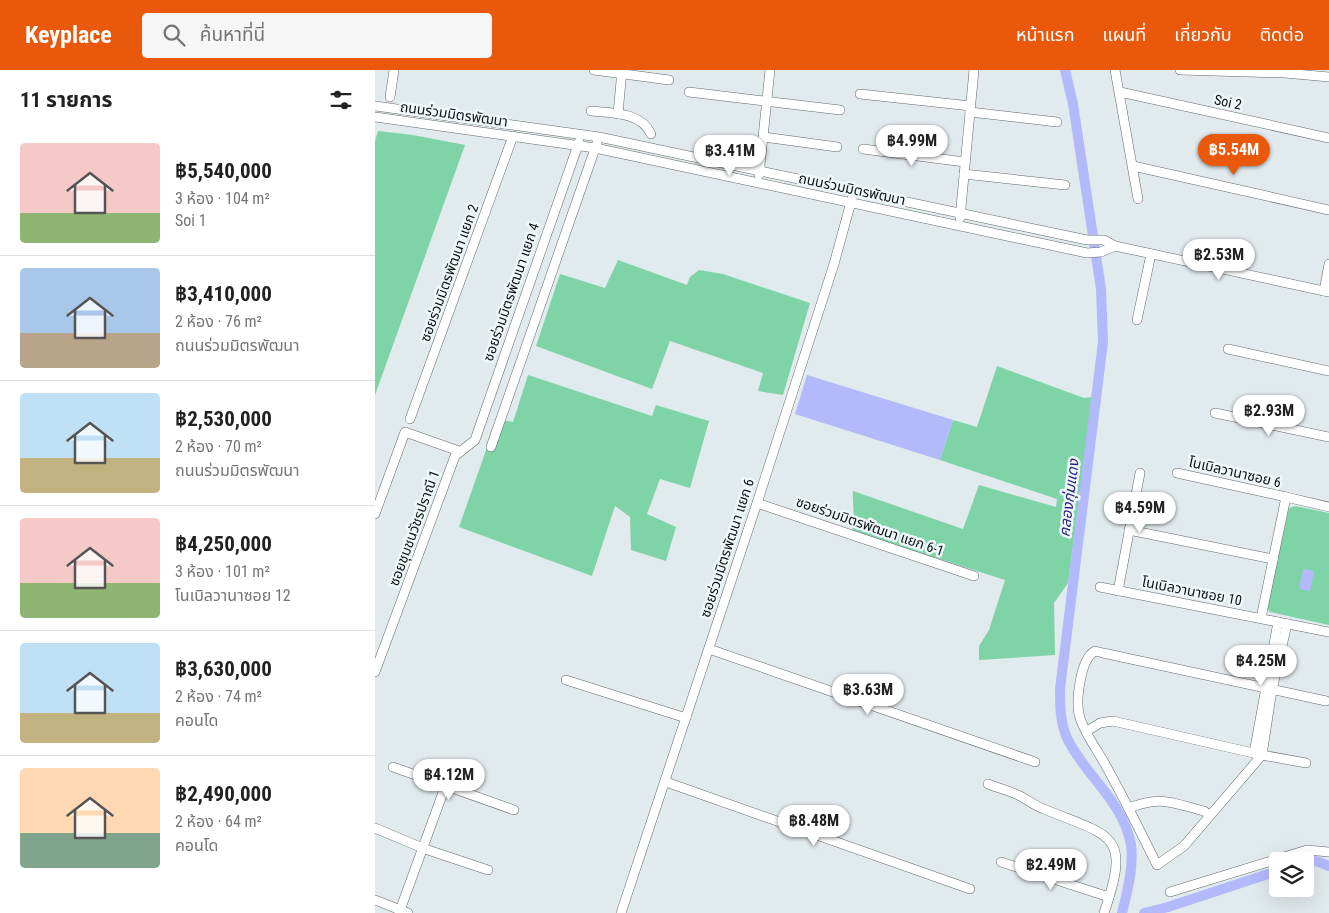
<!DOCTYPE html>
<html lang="th">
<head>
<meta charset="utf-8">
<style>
  :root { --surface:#fff; --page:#f6f6f6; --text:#202124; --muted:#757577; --line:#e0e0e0; --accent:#ea580c }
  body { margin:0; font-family:"Roboto Condensed","Noto Sans Thai",sans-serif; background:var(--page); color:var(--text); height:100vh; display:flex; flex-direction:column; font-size:19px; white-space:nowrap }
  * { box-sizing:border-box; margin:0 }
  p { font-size:16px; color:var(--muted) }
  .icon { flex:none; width:28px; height:28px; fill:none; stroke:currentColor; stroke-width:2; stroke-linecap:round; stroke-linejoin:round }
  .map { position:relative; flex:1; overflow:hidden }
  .side { display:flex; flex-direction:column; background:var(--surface); width:375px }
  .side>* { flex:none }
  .buttons { position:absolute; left:894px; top:782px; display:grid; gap:10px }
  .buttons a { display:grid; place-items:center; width:45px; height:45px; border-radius:5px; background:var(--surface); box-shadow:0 5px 20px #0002; font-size:25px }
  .price { position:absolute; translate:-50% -42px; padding:0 11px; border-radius:18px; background:#fff; color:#222; font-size:16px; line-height:32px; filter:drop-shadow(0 1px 2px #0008) }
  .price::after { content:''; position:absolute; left:50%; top:30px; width:15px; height:11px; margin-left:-8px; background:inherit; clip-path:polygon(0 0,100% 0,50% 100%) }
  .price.on { background:var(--accent); color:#fff }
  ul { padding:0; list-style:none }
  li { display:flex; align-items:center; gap:15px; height:125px; padding:0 20px }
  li+li { border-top:1px solid var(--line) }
  li span { display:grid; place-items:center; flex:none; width:140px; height:100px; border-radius:5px; color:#555 }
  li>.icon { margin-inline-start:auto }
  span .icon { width:60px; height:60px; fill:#fffc; stroke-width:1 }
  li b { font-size:21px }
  h2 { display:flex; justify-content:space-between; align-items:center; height:60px; padding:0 20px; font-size:21px }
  header { display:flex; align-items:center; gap:30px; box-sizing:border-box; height:70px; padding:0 25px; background:var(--accent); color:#fff }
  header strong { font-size:24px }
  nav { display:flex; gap:28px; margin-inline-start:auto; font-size:18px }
  .search { width:350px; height:45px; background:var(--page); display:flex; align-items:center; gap:12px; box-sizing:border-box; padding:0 18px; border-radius:5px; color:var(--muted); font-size:19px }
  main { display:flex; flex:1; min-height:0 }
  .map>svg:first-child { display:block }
</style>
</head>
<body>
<header>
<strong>Keyplace</strong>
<div class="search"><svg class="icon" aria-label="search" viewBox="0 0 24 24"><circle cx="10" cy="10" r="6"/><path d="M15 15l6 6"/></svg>ค้นหาที่นี่</div>
<nav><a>หน้าแรก</a><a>แผนที่</a><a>เกี่ยวกับ</a><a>ติดต่อ</a></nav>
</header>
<main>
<section class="side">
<h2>11 รายการ<svg class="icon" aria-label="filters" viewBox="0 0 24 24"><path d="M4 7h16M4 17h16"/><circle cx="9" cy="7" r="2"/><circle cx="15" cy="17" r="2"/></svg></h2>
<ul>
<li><span style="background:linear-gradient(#f6c9c9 70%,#8fb573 0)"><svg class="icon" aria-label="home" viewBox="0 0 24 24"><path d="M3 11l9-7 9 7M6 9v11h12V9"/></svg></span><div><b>฿5,540,000</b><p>3 ห้อง · 104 m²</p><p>Soi 1</p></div></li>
<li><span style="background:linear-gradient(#a9c7e8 65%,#b9a48a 0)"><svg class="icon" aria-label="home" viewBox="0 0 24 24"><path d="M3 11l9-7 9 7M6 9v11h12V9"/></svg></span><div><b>฿3,410,000</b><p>2 ห้อง · 76 m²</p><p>ถนนร่วมมิตรพัฒนา</p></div></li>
<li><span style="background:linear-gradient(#bfe0f5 65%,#c2b280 0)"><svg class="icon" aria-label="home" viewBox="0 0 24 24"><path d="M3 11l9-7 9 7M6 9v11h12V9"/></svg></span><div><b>฿2,530,000</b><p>2 ห้อง · 70 m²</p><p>ถนนร่วมมิตรพัฒนา</p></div></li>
<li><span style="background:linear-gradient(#f6c9c9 65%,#8fb573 0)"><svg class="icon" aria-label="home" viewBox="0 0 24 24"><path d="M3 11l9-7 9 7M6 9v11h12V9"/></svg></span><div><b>฿4,250,000</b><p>3 ห้อง · 101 m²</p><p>โนเบิลวานาซอย 12</p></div></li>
<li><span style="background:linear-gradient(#bfe0f5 70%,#c2b280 0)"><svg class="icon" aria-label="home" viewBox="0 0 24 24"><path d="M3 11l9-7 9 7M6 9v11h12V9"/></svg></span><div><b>฿3,630,000</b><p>2 ห้อง · 74 m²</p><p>คอนโด</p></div></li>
<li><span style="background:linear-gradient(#ffd9b3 65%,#7fa58c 0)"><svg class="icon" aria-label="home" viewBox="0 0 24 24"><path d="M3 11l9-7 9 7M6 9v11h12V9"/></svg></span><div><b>฿2,490,000</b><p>2 ห้อง · 64 m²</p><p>คอนโด</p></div></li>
</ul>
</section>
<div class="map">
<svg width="954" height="843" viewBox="0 0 954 843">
  <rect width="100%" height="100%" fill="#e1eaed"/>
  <g fill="#7ed4a7">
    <path d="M3,61L38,65L90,75L0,325V71Z"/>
    <path d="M243,190L312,215L315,207L324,200L348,204L435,233L408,325L383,321L388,303L295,271L277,319L161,276L185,204L230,218Z"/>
    <path d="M622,296L709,328L718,327L693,513L679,533L680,585L604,590V576L614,560L630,510L477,461C481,447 477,435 478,421L588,459L604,415L681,437L682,429L565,390L578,350L602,357Z"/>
    <path d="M153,305L277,346L281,335L334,351L315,418L285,409L272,444L301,457L291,491L256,480L255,447L240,436L217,506L84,457L122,349L138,352Z"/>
    <path d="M920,436L954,443V555L895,542L891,537L914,438Z"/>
  </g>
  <g fill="#b2bafc">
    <path d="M432,305L578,350L565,390L420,344Z"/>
    <path d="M928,499L939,501L935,521L924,519Z"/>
  </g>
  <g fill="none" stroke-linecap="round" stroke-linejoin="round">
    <g stroke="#b2bafc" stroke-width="10">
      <path d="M690,0L698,34L726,219L728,272L685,619C685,636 685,652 692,668C710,706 748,730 756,775C759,797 752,822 747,843"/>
      <path d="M930,792L941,791L954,796"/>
      <path d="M769,843L793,837L902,801"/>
    </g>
    <defs>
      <g id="minor">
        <path d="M219,0L294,10"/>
        <path d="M740,0L763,129"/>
        <path d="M805,0L910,3L954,7"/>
        <path d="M314,22L465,40"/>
        <path d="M745,22L954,68"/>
        <path d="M485,24L596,36"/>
        <path d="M15,27L19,0"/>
        <path d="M0,36L224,67L712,170H729L740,176L954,222"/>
        <path d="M216,41C238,43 266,42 276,64"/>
        <path d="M595,42L682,52"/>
        <path d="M243,44L247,0"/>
        <path d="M0,47L220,78L712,183L726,182L740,176"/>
        <path d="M389,67L462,77"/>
        <path d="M488,79L590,92"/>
        <path d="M758,96L954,140"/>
        <path d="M589,104L690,115"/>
        <path d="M384,105L395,0"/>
        <path d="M585,148L599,0"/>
        <path d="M949,221L954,194"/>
        <path d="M762,250L776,184"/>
        <path d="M853,279L954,301"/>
        <path d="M840,343L954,367"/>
        <path d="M35,349L138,66"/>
        <path d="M116,377L222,73"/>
        <path d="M802,403L911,427"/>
        <path d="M382,433L599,506"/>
        <path d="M0,444L30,362L84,381"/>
        <path d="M754,460L898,489"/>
        <path d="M725,517L954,562"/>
        <path d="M743,521L765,403"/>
        <path d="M886,548L911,427L954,437"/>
        <path d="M912,554L897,620L887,685L809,776L782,795C765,761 749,728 731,696C723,681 710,664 705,648C700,633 705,589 720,581L728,583L951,631"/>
        <path d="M334,579L660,692"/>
        <path d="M0,602L80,386L100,370L204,72"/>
        <path d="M191,610L311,648"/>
        <path d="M712,661L725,653L738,651L887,685L931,693"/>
        <path d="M879,683L903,552"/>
        <path d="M18,697L139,740"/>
        <path d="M291,712L595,819"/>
        <path d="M613,714C623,718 635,721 645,726C653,730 660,736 669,739C736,767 757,762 729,843"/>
        <path d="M754,738C786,725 797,733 829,741L834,745"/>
        <path d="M0,758L50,779L113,800"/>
        <path d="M626,792L734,827"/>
        <path d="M795,822L932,780L954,782"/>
        <path d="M0,830L33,843"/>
        <path d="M24,843L70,717"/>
        <path d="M246,843L382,433L459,194L479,121"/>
      </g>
    </defs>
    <use href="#minor" stroke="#61696c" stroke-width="10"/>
    <use href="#minor" stroke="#fff" stroke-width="9"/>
  </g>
  <g text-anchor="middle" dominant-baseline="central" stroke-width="5" stroke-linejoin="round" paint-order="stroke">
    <g font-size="14" fill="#0e1112" stroke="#eef7fa">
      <text transform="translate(853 32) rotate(12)">Soi 2</text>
      <text transform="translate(79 44) rotate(8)">ถนนร่วมมิตรพัฒนา</text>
      <text transform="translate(477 119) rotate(12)">ถนนร่วมมิตรพัฒนา</text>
      <text transform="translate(74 203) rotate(-70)">ซอยร่วมมิตรพัฒนา แยก 2</text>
      <text transform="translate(136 222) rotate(-71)">ซอยร่วมมิตรพัฒนา แยก 4</text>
      <text transform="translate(860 402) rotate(13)">โนเบิลวานาซอย 6</text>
      <text transform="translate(495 456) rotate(19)">ซอยร่วมมิตรพัฒนา แยก 6-1</text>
      <text transform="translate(39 458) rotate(-70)">ซอยชุมชนวัชรปราณี 1</text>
      <text transform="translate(352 478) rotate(-72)">ซอยร่วมมิตรพัฒนา แยก 6</text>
      <text transform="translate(817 521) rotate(11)">โนเบิลวานาซอย 10</text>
    </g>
    <g font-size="15" font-style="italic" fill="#2a207d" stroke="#eef7fa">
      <text transform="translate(694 428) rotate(-83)">คลองกุ่มแดง</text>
    </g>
  </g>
</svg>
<div class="buttons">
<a><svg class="icon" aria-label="layers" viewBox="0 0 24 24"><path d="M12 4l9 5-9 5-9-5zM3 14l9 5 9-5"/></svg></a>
</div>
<b class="price" style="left:537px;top:97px">฿4.99M</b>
<b class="price on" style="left:859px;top:106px">฿5.54M</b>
<b class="price" style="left:355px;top:107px">฿3.41M</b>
<b class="price" style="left:844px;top:211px">฿2.53M</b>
<b class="price" style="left:894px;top:367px">฿2.93M</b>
<b class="price" style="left:765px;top:464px">฿4.59M</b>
<b class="price" style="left:886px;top:617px">฿4.25M</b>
<b class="price" style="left:493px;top:646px">฿3.63M</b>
<b class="price" style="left:74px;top:731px">฿4.12M</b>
<b class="price" style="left:439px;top:777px">฿8.48M</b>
<b class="price" style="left:676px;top:821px">฿2.49M</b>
</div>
</main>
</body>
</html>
